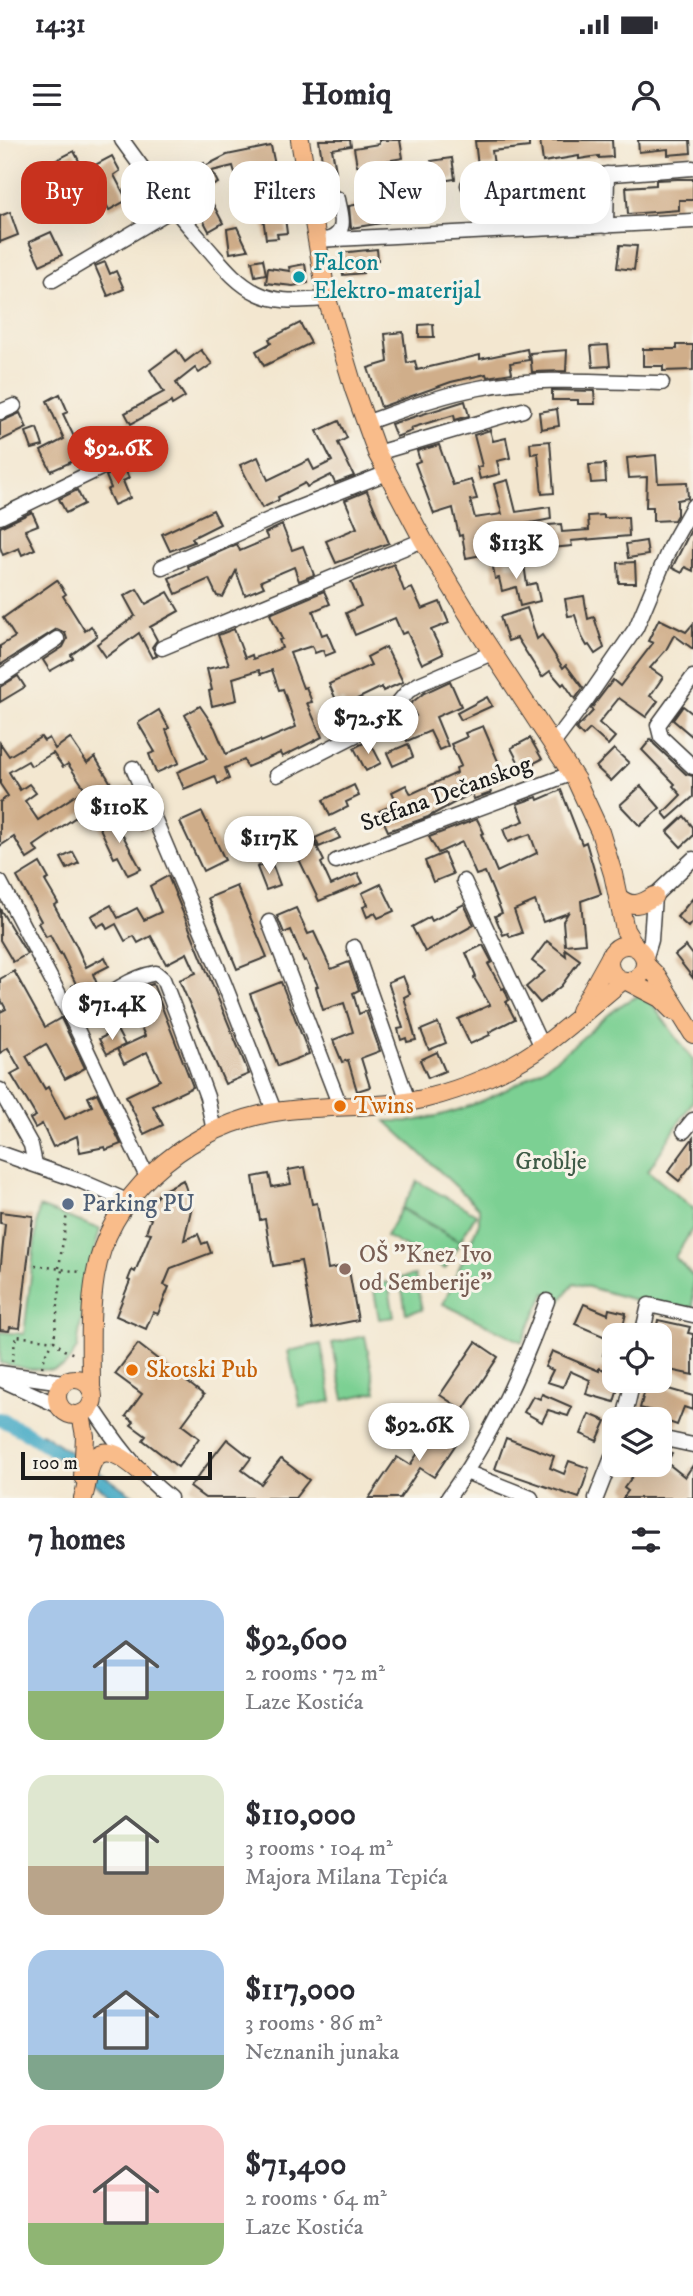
<!DOCTYPE html>
<html lang="en">
<head>
<meta charset="utf-8">
<style>
  :root { --surface:#fff; --page:#f2f2f3; --text:#2b2b33; --muted:#7c7c81; --accent:#c8321e }
  body { margin:0; font-family:"IM FELL DW Pica",serif; background:var(--page); color:var(--text); height:100vh; display:flex; flex-direction:column; font-size:26px; white-space:nowrap }
  * { box-sizing:border-box; margin:0 }
  p { font-size:23px; color:var(--muted) }
  .icon { flex:none; width:38px; height:38px; fill:none; stroke:currentColor; stroke-width:2; stroke-linecap:round; stroke-linejoin:round }
  .map { position:relative; height:1358px; overflow:hidden }
  .drawer { display:flex; flex-direction:column; background:var(--surface); flex:1 }
  .drawer>* { flex:none }
  .top-card { position:absolute; left:21px; top:21px; width:651px; height:63px; display:flex; gap:14px }
  .controls { position:absolute; left:602px; top:1183px; display:grid; gap:14px }
  .controls a { display:grid; place-items:center; width:70px; height:70px; border-radius:14px; background:var(--surface); box-shadow:0 7px 28px #0002; font-size:35px }
  .scale { position:absolute; left:21px; bottom:18px; width:191px; box-sizing:border-box; padding-left:7px; border:4px solid #1c1c1c; border-top:0; font-size:19px; line-height:24px; white-space:nowrap; color:#1c1c1c; -webkit-text-stroke:5px #f7f3e8; paint-order:stroke }
  .price { position:absolute; translate:-50% -60px; padding:0 16px; border-radius:24px; background:#fff; color:#222; font-size:23px; line-height:46px; filter:drop-shadow(0 2px 4px #0008) }
  .price::after { content:''; position:absolute; left:50%; top:42px; width:21px; height:16px; margin-left:-10px; background:inherit; clip-path:polygon(0 0,100% 0,50% 100%) }
  .price.active { background:var(--accent); color:#fff }
  ul { padding:0; list-style:none }
  li { display:flex; align-items:center; gap:21px; height:175px; padding:0 28px }
  li span { display:grid; place-items:center; flex:none; width:196px; height:140px; border-radius:21px; color:#555 }
  li>.icon { margin-inline-start:auto }
  span .icon { width:84px; height:84px; fill:#fffc; stroke-width:1 }
  li b { font-size:30px }
  h2 { display:flex; justify-content:space-between; align-items:center; height:84px; padding:0 28px; font-size:30px }
  .chip { padding:0 24px; border-radius:21px; background:var(--surface); box-shadow:0 7px 28px #0002; font-size:24px; line-height:63px }
  .chip.active { background:var(--accent); color:#fff }
  .status { display:flex; justify-content:space-between; align-items:center; height:49px; padding:0 35px; background:var(--surface); direction:ltr }
  .status svg { height:19px; fill:currentColor }
  header { display:flex; justify-content:space-between; align-items:center; height:91px; padding:0 28px; background:var(--surface); font-size:32px; font-weight:700 }
  .map>svg:first-child { display:block }
</style>
</head>
<body>
<div class="status"><b>14:31</b><svg viewBox="0 0 49 12"><path d="M0 12V9h3v3zM5 12V6h3v6zM10 12V3h3v9zM15 12V0h3v12zM26 1h20v11H26zM47 4h2v5h-2z"/></svg></div>
<header><svg class="icon" aria-label="menu" viewBox="0 0 24 24"><path d="M4 6h16M4 12h16M4 18h16"/></svg>Homiq<svg class="icon" aria-label="person" viewBox="0 0 24 24"><circle cx="12" cy="8" r="4"/><path d="M4 21q1-7 8-7t8 7"/></svg></header>
<div class="map">
<svg width="693" height="1358" viewBox="0 0 693 1358">
  <rect width="100%" height="100%" fill="#f7f3e8"/>
  <filter id="ink" filterUnits="userSpaceOnUse"><feTurbulence type="fractalNoise" baseFrequency=".0143" numOctaves="2"/><feDisplacementMap in="SourceGraphic" scale="14" xChannelSelector="R" yChannelSelector="G"/><feConvolveMatrix kernelMatrix="1 2 1 2 8 2 1 2 1" color-interpolation-filters="sRGB"/></filter>
  <filter id="wash" filterUnits="userSpaceOnUse"><feTurbulence type="fractalNoise" baseFrequency=".00686" numOctaves="4" result="noise"/><feDisplacementMap in="SourceGraphic" scale="28" xChannelSelector="R" yChannelSelector="G"/><feGaussianBlur stdDeviation="1.57" result="paint"/><feColorMatrix in="noise" values="0 0 0 0 0 0 0 0 0 0 0 0 0 0 0 0 0 1.4 0 .05"/><feComposite in="paint" operator="in"/></filter>
  <g filter="url(#wash)">
    <rect width="100%" height="100%" fill="#f3e7d0"/>
    <g fill="#7cd093" stroke="#4c7658" stroke-width="2">
      <path d="M638,856L652,864L693,920V961L648,1031L693,1068V1088L675,1117L693,1136V1168L642,1162L574,1143L560,1162L545,1153L522,1202L443,1164L479,1083V1068L386,981C397,981 409,982 419,980C475,970 530,941 574,905C594,889 613,866 638,856Z"/>
      <path d="M417,1041L476,1074L460,1101L402,1068Z"/>
      <path d="M39,1067L100,1089L87,1141L77,1208L70,1220L63,1227L53,1230L28,1229L0,1223V1192L24,1194Z"/>
      <path d="M401,1069L460,1102L445,1129L386,1096Z"/>
      <path d="M415,1135L422,1170L406,1173L400,1138Z"/>
      <path d="M388,1142L394,1177L379,1179L373,1145Z"/>
      <path d="M365,1196L376,1252L344,1259L332,1203Z"/>
      <path d="M321,1204L332,1261L300,1267L288,1211Z"/>
    </g>
    <path fill="#47abc6" stroke="#326471" stroke-width="2" d="M42,1293L137,1358H115L36,1303Z"/>
    <g fill="none" stroke-linecap="round" stroke-linejoin="round">
      <path stroke="#47abc6" stroke-width="14" d="M0,1279L29,1294L53,1310"/>
    </g>
    <g id="blocks">
      <g fill="#d0ae8a" fill-rule="evenodd">
        <path d="M319,0H350L351,6L332,9L336,31L324,33Z"/>
        <path d="M379,0H400L403,18L357,26L354,8L379,4Z"/>
        <path d="M529,0V7L492,11L494,25L478,26L475,1Z"/>
        <path d="M540,0H612L613,17L599,18V16L579,19V16L543,22Z"/>
        <path d="M638,0H690L691,13L668,15V9L639,12Z"/>
        <path d="M271,6L278,40H280L287,93L277,94L278,98L266,99L261,63H257L253,28L235,33L233,26L212,31L218,43L205,49L223,83L209,91L200,74L195,76L183,54L179,56L170,41L185,31L204,23L205,26L227,15Z"/>
        <path d="M74,11L84,31L112,16L120,31L114,35L127,60L109,70L101,54L86,61L80,47L66,54L57,35L43,42L36,25L47,20L49,24Z"/>
        <path d="M452,18L455,39L434,42L431,21Z"/>
        <path d="M411,27L419,72L387,77L388,82L351,88L349,66L402,56L398,29Z"/>
        <path d="M678,39H693V60H679V70L628,74L626,47L656,45V40Z"/>
        <path d="M597,48V70L585,71L584,64L577,65L576,51Z"/>
        <path d="M539,49L541,73L522,75L519,51Z"/>
        <path d="M10,72L18,95L0,102V76Z"/>
        <path d="M237,87L248,110L230,113L227,89Z"/>
        <path d="M51,92L62,115L40,125L29,102Z"/>
        <path d="M620,105L637,106L634,130L617,128Z"/>
        <path d="M377,109L378,120L362,121L363,133L343,135L340,113Z"/>
        <path d="M263,119L266,134L255,136L252,121Z"/>
        <path d="M105,122L110,134L116,131L124,149L108,156L95,126Z"/>
        <path d="M305,124L308,143L293,146L266,143L268,128L290,131L289,127Z"/>
        <path d="M300,183L311,203L264,226L256,211L271,203L269,199Z"/>
        <path d="M433,184L434,197H419V185Z"/>
        <path d="M403,192L407,223L415,221L417,230L480,215V219L527,209L529,220L510,223L512,233L487,237L486,234L451,242L381,267L368,228L388,222L385,194Z"/>
        <path d="M608,205L610,226L593,227L591,206Z"/>
        <path d="M677,205H693V230L663,231V226H643V209H677Z"/>
        <path d="M177,210L185,222L201,210L212,224L199,233L195,228L176,243L185,257L172,265L171,262L131,284L125,273L164,252L150,230Z"/>
        <path d="M567,210L566,231L532,232L530,213Z"/>
        <path d="M552,250L594,251L595,264H578V260H552Z"/>
        <path d="M60,254L68,272L63,274L76,301L111,289L118,307L116,308L117,310L100,317L98,310L51,331L41,311L64,299L47,261Z"/>
        <path d="M465,261L469,276L455,280L454,275L411,288L412,291L396,297L391,284Z"/>
        <path d="M557,269L559,286L541,289L539,272Z"/>
        <path d="M20,273L27,288L0,301V282Z"/>
        <path d="M339,281L347,298L338,303L354,336L335,343L331,335L307,347L305,343L278,357L279,360L262,368L240,325L258,317L268,340L309,320L314,330L332,321L317,291Z"/>
        <path d="M37,288L43,306L32,309L26,292Z"/>
        <path d="M490,290L493,301L506,298L510,318L497,321L500,334L480,339L477,327L482,326L474,295Z"/>
        <path d="M550,301L554,353L542,354L538,313L531,314L530,303Z"/>
        <path d="M439,305L453,345L471,340L477,359L470,360L475,378L502,374L494,344L508,340L516,372L550,367L551,379L479,393L482,415L466,418L462,395L459,396L453,368L434,374L415,323L420,321L417,311Z"/>
        <path d="M656,315L658,343L687,342L688,358L677,360V375L674,380L653,381V367H646L647,337L629,338L627,318Z"/>
        <path d="M605,324L606,342L591,343L589,325Z"/>
        <path d="M124,327L129,338L123,341L130,358L114,365L107,350L111,348L106,336Z"/>
        <path d="M77,350L84,364L66,373L59,359Z"/>
        <path d="M367,351L389,403L336,423L326,401L357,388L345,360Z"/>
        <path d="M213,370L220,384L192,398L194,402L170,411L162,394Z"/>
        <path d="M32,372L38,385L25,390L35,409L22,415L19,408L3,415L0,407V387Z"/>
        <path d="M604,375V378L628,377L629,396L571,401L572,406L551,408L549,385L561,384L562,392L589,390L588,376Z"/>
        <path d="M282,385L292,410L303,406L314,435L299,441L294,427L261,441L264,447L245,455L236,431L223,457L217,456L209,439L176,454L169,438L189,429L188,426L237,404L240,411L268,399L265,393Z"/>
        <path d="M693,386V431L685,427L682,433L672,428Z"/>
        <path d="M646,401L648,415L628,418L626,404Z"/>
        <path d="M506,419L507,426L524,424L527,445L536,443L540,461L520,466L516,447L502,451L499,438L495,439L492,421Z"/>
        <path d="M635,422L636,443H619L618,423Z"/>
        <path d="M394,424L404,451L412,448L422,469L440,462L449,483L431,490L443,514L422,524L407,492L402,494L395,478L355,495L346,473L361,466L351,442Z"/>
        <path d="M57,440L66,454L63,456L85,491L91,486L97,496L71,515L73,518L50,531L43,520L63,507L67,499L65,493L57,489L0,525V506L15,497L3,478Z"/>
        <path d="M137,449L146,464L168,452L179,471L150,487L157,500L152,507L157,516L152,518L139,493L106,517L97,504L135,476L124,456Z"/>
        <path d="M324,451L330,464L313,471L322,495L327,493L335,512L325,516L323,510L315,513L312,506L290,513L303,548L306,547L312,562L307,563L322,597L282,617L280,613L247,627L244,620L225,628L229,639L218,644L215,636L184,649L177,632L207,619L185,575L200,566L215,588L226,614L260,600L261,602L296,587L283,549L279,550L272,530L261,534L259,530L233,538L237,560L212,566L209,551L212,550L207,529L229,524L218,495L234,489L245,518L252,515L253,519L282,508L279,500L282,499L270,474Z"/>
        <path d="M584,456L588,479L594,477L604,508L595,514L589,505L587,506L582,497L575,475L568,476L565,459Z"/>
        <path d="M527,468L537,499L542,495L563,528L566,525L583,548L575,559L564,543L562,545L550,531L542,537L517,498L508,501L500,477Z"/>
        <path d="M659,479L686,492L693,484V509L674,495L666,510L650,528L663,537L650,556L658,561L646,577L619,558L599,583L615,597L608,605L590,589L583,596L576,589L593,571L591,569L613,540L620,546L653,503L648,501Z"/>
        <path d="M386,507L403,542L383,551L382,547L357,559L359,564L347,569L343,560L337,562L329,544L371,525L367,517Z"/>
        <path d="M18,536L25,547L0,562V547Z"/>
        <path d="M450,541L461,566L436,577L448,606L439,610L430,591L407,601L399,583L416,576L410,564L424,553Z"/>
        <path d="M487,557L492,566L461,580L457,573Z"/>
        <path d="M683,566L693,574V597L673,580Z"/>
        <path d="M159,570L169,588L166,590L179,623L156,633L149,614L155,612L138,583Z"/>
        <path d="M483,586L506,640L489,647L491,653L474,659L472,653L428,677L388,691L379,671L397,663L392,652L406,645L411,654L457,633L456,628L461,626L451,604L467,597L465,593Z"/>
        <path d="M41,597L44,601L49,598L55,609L70,598L87,623L95,617L115,650L34,706L38,712L27,719L14,697L0,706V662L8,656L0,644V603L9,616ZM53,613L63,627L68,624L85,649L38,680L25,661L36,653L29,644L20,650L9,632L28,621L31,626Z"/>
        <path d="M530,598L542,619L522,629L511,608Z"/>
        <path d="M651,599L654,604L686,634L693,636V657L668,679L663,673L681,655L673,646L675,644L642,610Z"/>
        <path d="M369,600L381,623L366,631L354,608Z"/>
        <path d="M408,604L413,617L393,626L387,613Z"/>
        <path d="M614,609L629,623L611,641L596,627Z"/>
        <path d="M354,645L359,656L346,662L348,667L330,676L323,660Z"/>
        <path d="M130,646L148,687L140,690L130,665L125,667L119,651Z"/>
        <path d="M641,646L660,668L640,686L620,665Z"/>
        <path d="M561,650L582,704L586,702L601,754L581,761L585,803L565,805L563,781L568,773L543,782L535,761L514,770L522,793L510,797L508,793L503,795L495,776L502,773L485,732L476,735L462,702L438,713L429,697L477,679L484,693L481,694L497,732L537,713L530,694L508,702L503,689L524,681L517,664L537,657L538,660Z"/>
        <path d="M202,672L225,720L203,731L180,682Z"/>
        <path d="M684,676L693,687V696L681,707L667,692Z"/>
        <path d="M113,677L141,729L128,735L118,716L114,718L98,684Z"/>
        <path d="M335,689L340,698L319,707L315,698Z"/>
        <path d="M315,703L324,721L321,723L331,745L358,733L363,743L319,761L296,713Z"/>
        <path d="M73,712L79,723L67,729L61,718Z"/>
        <path d="M444,713L453,734L433,742L425,721Z"/>
        <path d="M271,721L280,745L266,750L257,727Z"/>
        <path d="M40,723L49,739L45,741L58,763L54,765L76,805L86,827L105,817L109,826L93,834L99,849L80,863L72,846L76,844L61,813L60,814L50,795L46,797L38,783L41,781L17,737Z"/>
        <path d="M168,736L249,934L225,944L179,840L196,833L187,813L166,824L151,796L138,803L134,796L125,801L116,784L107,789L104,783L97,787L91,776L111,765L118,778L137,768L144,780L161,772L150,746Z"/>
        <path d="M381,744L394,771L378,778L375,773L367,777L363,767L368,765L362,753Z"/>
        <path d="M237,746L267,817L237,829L208,758Z"/>
        <path d="M693,758V781L688,787L677,777Z"/>
        <path d="M464,764L474,785L425,812L412,787L430,777L432,781Z"/>
        <path d="M296,768L308,794L314,792L331,829L349,822L359,850L353,853L359,874L366,871L380,911L361,918L370,947L357,951L348,920L342,922L333,900L353,892L344,863L323,870L316,847L318,846L306,820L304,821L291,790L284,793L277,776Z"/>
        <path d="M0,769L27,814L13,822L0,800Z"/>
        <path d="M547,801L566,816L565,809L580,820L561,846L540,863L526,847L545,831L532,821Z"/>
        <path d="M483,805L492,822L488,824L502,849L504,848L509,860L506,862L515,879L489,892L490,895L470,904L458,879L490,865L474,838L476,836L466,813Z"/>
        <path d="M686,806L693,815V838L675,815Z"/>
        <path d="M14,831L45,887L61,878L85,928L65,939L46,904L26,916L45,949L48,947L65,979L92,966L88,957L97,953L121,1004L106,1010L105,1007L80,1012L77,996L53,1007L42,984L35,988L30,979L36,976L11,934L20,929L8,908L0,913V872L6,869L0,858V839Z"/>
        <path d="M403,836L410,854L404,857L416,900L407,902L406,898L401,900L398,889L403,888L388,842Z"/>
        <path d="M281,842L309,914L278,926L250,854Z"/>
        <path d="M153,844L193,947L153,966L163,985L144,994L126,956L160,940L147,912L124,924L117,909L145,896L134,871L128,874L120,858L137,849Z"/>
        <path d="M438,883L446,903L429,910L421,890Z"/>
        <path d="M117,890L125,905L107,914L99,899Z"/>
        <path d="M437,912L445,931L428,938L420,920Z"/>
        <path d="M693,998V1023L679,1041L668,1032Z"/>
        <path d="M305,1027L312,1064L317,1063L328,1129L348,1125L358,1180L313,1189L301,1121L273,1126L265,1079L260,1080L253,1037L269,1034L272,1047L291,1044L288,1030Z"/>
        <path d="M183,1040L192,1066L184,1100L198,1094L202,1104L207,1102L211,1113L171,1128L164,1145L169,1147L158,1174L153,1172L146,1189L116,1176L130,1141L128,1140L132,1130L135,1132L151,1093L146,1092L151,1079L146,1076L150,1066L160,1052Z"/>
        <path d="M0,1072L33,1076L20,1188L10,1187L9,1191L0,1190V1134L5,1084L0,1083Z"/>
        <path d="M584,1164L608,1174L609,1169L626,1173L621,1195H614V1218L603,1215L608,1198L575,1184Z"/>
        <path d="M658,1180L690,1187L688,1193L693,1194V1235L660,1228V1195H655Z"/>
        <path d="M476,1202L498,1217L463,1270L440,1255Z"/>
        <path d="M138,1204L204,1255L182,1285L199,1298L178,1327L143,1300L146,1296L131,1285L134,1282L126,1276L142,1254L115,1234Z"/>
        <path d="M552,1211L599,1231V1228L614,1233V1241L620,1242L614,1262L586,1254L590,1240L570,1231L563,1247L547,1242L553,1230L545,1227Z"/>
        <path d="M647,1243L693,1256V1270L684,1267L677,1285L660,1279V1273L640,1268Z"/>
        <path d="M542,1254L572,1267L568,1276L548,1270L542,1282L524,1272L533,1256L540,1259Z"/>
        <path d="M589,1274L606,1281L597,1301L581,1294Z"/>
        <path d="M440,1280L462,1295L434,1337L420,1328L400,1358H369L397,1317L410,1325Z"/>
        <path d="M506,1298L554,1316L550,1328L564,1334L569,1321L589,1328L579,1358L495,1329Z"/>
        <path d="M227,1299L251,1318L242,1330L261,1344L281,1319L309,1340L295,1358H205L190,1347Z"/>
        <path d="M660,1308L672,1314L666,1322L685,1337L693,1325V1358H623L628,1351L624,1348L641,1325H660Z"/>
      </g>
    </g>
  </g>
  <g filter="url(#ink)">
    <use href="#blocks" fill-opacity="0" stroke="#3c3a37" stroke-width="2"/>
    <g fill="none" stroke-linecap="round" stroke-linejoin="round">
      <defs>
        <g id="minor">
          <path d="M122,0C148,37 176,72 206,106C221,123 236,143 257,153C279,164 303,160 327,159"/>
          <path d="M468,45L693,28"/>
          <path d="M308,52L325,53L338,59C341,75 348,91 330,99"/>
          <path d="M606,86L607,34"/>
          <path d="M316,100L693,81"/>
          <path d="M53,140L173,69"/>
          <path d="M0,272L14,266"/>
          <path d="M365,283C402,270 440,255 479,248C539,236 601,242 662,243"/>
          <path d="M377,313L523,270"/>
          <path d="M0,377L117,320"/>
          <path d="M162,427L280,375L387,333"/>
          <path d="M162,508L423,400"/>
          <path d="M0,537L57,499"/>
          <path d="M693,537L658,585L661,597L693,627"/>
          <path d="M553,604L587,559L636,488L670,407L693,366"/>
          <path d="M133,628L224,843L275,973"/>
          <path d="M277,635L383,581L408,551L419,544L492,513"/>
          <path d="M336,721L573,633"/>
          <path d="M464,741L542,907"/>
          <path d="M0,742L73,881L147,1037"/>
          <path d="M269,782L340,966"/>
          <path d="M354,807L408,961"/>
          <path d="M645,820L651,800L654,756L693,719"/>
          <path d="M73,881C98,863 125,838 156,833L163,839L182,888L207,957L214,991"/>
          <path d="M0,950L31,1005L35,1024"/>
          <path d="M684,991L693,980"/>
          <path d="M0,1013L83,1042L127,1061"/>
          <path d="M642,1195L649,1165L693,1175"/>
          <path d="M0,1233L63,1242"/>
          <path d="M0,1239L59,1266"/>
          <path d="M91,1265C114,1300 137,1332 170,1358"/>
          <path d="M624,1279L633,1241"/>
          <path d="M660,1298L693,1305"/>
          <path d="M466,1332L531,1358"/>
          <path d="M448,1358C491,1298 522,1230 547,1161"/>
          <path d="M596,1358L614,1312"/>
        </g>
        <g id="major">
          <path d="M300,0L327,159L354,249L377,313L423,400L481,495L576,640L600,692L613,734L625,790L635,806"/>
          <path d="M618,757C631,768 641,765 654,756"/>
          <circle cx="627" cy="823" r="18"/>
          <path d="M646,825L657,836L693,894"/>
          <path d="M627,841L660,858L673,871"/>
          <path d="M580,871L609,819"/>
          <circle cx="75" cy="1257" r="18"/>
          <path d="M91,1249C91,1212 89,1174 95,1137C108,1057 182,993 260,975C312,963 372,970 423,959C464,949 511,930 544,905C571,885 596,862 622,841"/>
          <path d="M81,1274L85,1296L83,1337"/>
          <path d="M83,1358C86,1349 87,1340 89,1331C99,1296 125,1319 141,1332"/>
        </g>
      </defs>
      <use href="#minor" stroke="#3c3a37" stroke-width="17"/>
      <use href="#major" stroke="#3c3a37" stroke-width="20"/>
      <g stroke="#3c3a37" stroke-width="2.5" stroke-dasharray="2 5" stroke-linecap="butt">
        <path d="M35,1125L80,1132"/>
        <path d="M59,1128L68,1066"/>
        <path d="M12,1221L16,1196L54,1201L64,1210L77,1215"/>
        <path d="M42,1227L46,1213L54,1201L62,1129"/>
      </g>
      <use href="#minor" stroke="#fff" stroke-width="14"/>
      <use href="#major" stroke="#f9bc8a" stroke-width="18"/>
    </g>
  </g>
  <circle fill="#0f9aa8" stroke="#f7f3e8" stroke-width="2.5" cx="299" cy="137" r="7"/>
  <g fill="#e8710a" stroke="#f7f3e8" stroke-width="2.5">
    <circle cx="340" cy="966" r="7"/>
    <circle cx="132" cy="1230" r="7"/>
  </g>
  <circle fill="#5c6f8a" stroke="#f7f3e8" stroke-width="2.5" cx="68" cy="1064" r="7"/>
  <circle fill="#8d6e63" stroke="#f7f3e8" stroke-width="2.5" cx="345" cy="1129" r="7"/>
  <g text-anchor="middle" dominant-baseline="central" stroke-width="6" stroke-linejoin="round" paint-order="stroke">
    <g font-size="24" fill="#0d838f" stroke="#f7f3e8" text-anchor="start">
      <text x="313" y="123">Falcon<tspan x="313" dy="28">Elektro-materijal</tspan></text>
    </g>
    <g font-size="24" fill="#1c1c1c" stroke="#f7f3e8">
      <text transform="translate(446 654) rotate(-20)">Stefana Dečanskog</text>
    </g>
    <g font-size="24" fill="#c56008" stroke="#f7f3e8" text-anchor="start">
      <text x="354" y="966">Twins</text>
      <text x="146" y="1230">Skotski Pub</text>
    </g>
    <g font-size="24" fill="#3e5b46" stroke="#f7f3e8">
      <text x="551" y="1022">Groblje</text>
    </g>
    <g font-size="24" fill="#4e5e75" stroke="#f7f3e8" text-anchor="start">
      <text x="82" y="1064">Parking PU</text>
    </g>
    <g font-size="24" fill="#785e54" stroke="#f7f3e8" text-anchor="start">
      <text x="359" y="1115">OŠ "Knez Ivo<tspan x="359" dy="28">od Semberije"</tspan></text>
    </g>
  </g>
</svg>
<div class="controls">
<a><svg class="icon" aria-label="locate" viewBox="0 0 24 24"><circle cx="12" cy="12" r="6"/><path d="M12 2v4M12 18v4M2 12h4M18 12h4"/></svg></a>
<a><svg class="icon" aria-label="layers" viewBox="0 0 24 24"><path d="M12 4l9 5-9 5-9-5zM3 14l9 5 9-5"/></svg></a>
</div>
<div class="scale">100 m</div>
<b class="price active" style="left:118px;top:346px">$92.6K</b>
<b class="price" style="left:516px;top:441px">$113K</b>
<b class="price" style="left:368px;top:616px">$72.5K</b>
<b class="price" style="left:119px;top:705px">$110K</b>
<b class="price" style="left:269px;top:736px">$117K</b>
<b class="price" style="left:112px;top:902px">$71.4K</b>
<b class="price" style="left:419px;top:1323px">$92.6K</b>
<div class="top-card">
<a class="chip active">Buy</a>
<a class="chip">Rent</a>
<a class="chip">Filters</a>
<a class="chip">New</a>
<a class="chip">Apartment</a>
</div>
</div>
<section class="drawer">
<h2>7 homes<svg class="icon" aria-label="filters" viewBox="0 0 24 24"><path d="M4 7h16M4 17h16"/><circle cx="9" cy="7" r="2"/><circle cx="15" cy="17" r="2"/></svg></h2>
<ul>
<li><span style="background:linear-gradient(#a9c7e8 65%,#8fb573 0)"><svg class="icon" aria-label="home" viewBox="0 0 24 24"><path d="M3 11l9-7 9 7M6 9v11h12V9"/></svg></span><div><b>$92,600</b><p>2 rooms · 72 m²</p><p>Laze Kostića</p></div></li>
<li><span style="background:linear-gradient(#dfe7d0 65%,#b9a48a 0)"><svg class="icon" aria-label="home" viewBox="0 0 24 24"><path d="M3 11l9-7 9 7M6 9v11h12V9"/></svg></span><div><b>$110,000</b><p>3 rooms · 104 m²</p><p>Majora Milana Tepića</p></div></li>
<li><span style="background:linear-gradient(#a9c7e8 75%,#7fa58c 0)"><svg class="icon" aria-label="home" viewBox="0 0 24 24"><path d="M3 11l9-7 9 7M6 9v11h12V9"/></svg></span><div><b>$117,000</b><p>3 rooms · 86 m²</p><p>Neznanih junaka</p></div></li>
<li><span style="background:linear-gradient(#f6c9c9 70%,#8fb573 0)"><svg class="icon" aria-label="home" viewBox="0 0 24 24"><path d="M3 11l9-7 9 7M6 9v11h12V9"/></svg></span><div><b>$71,400</b><p>2 rooms · 64 m²</p><p>Laze Kostića</p></div></li>
</ul>
</section>
</body>
</html>
